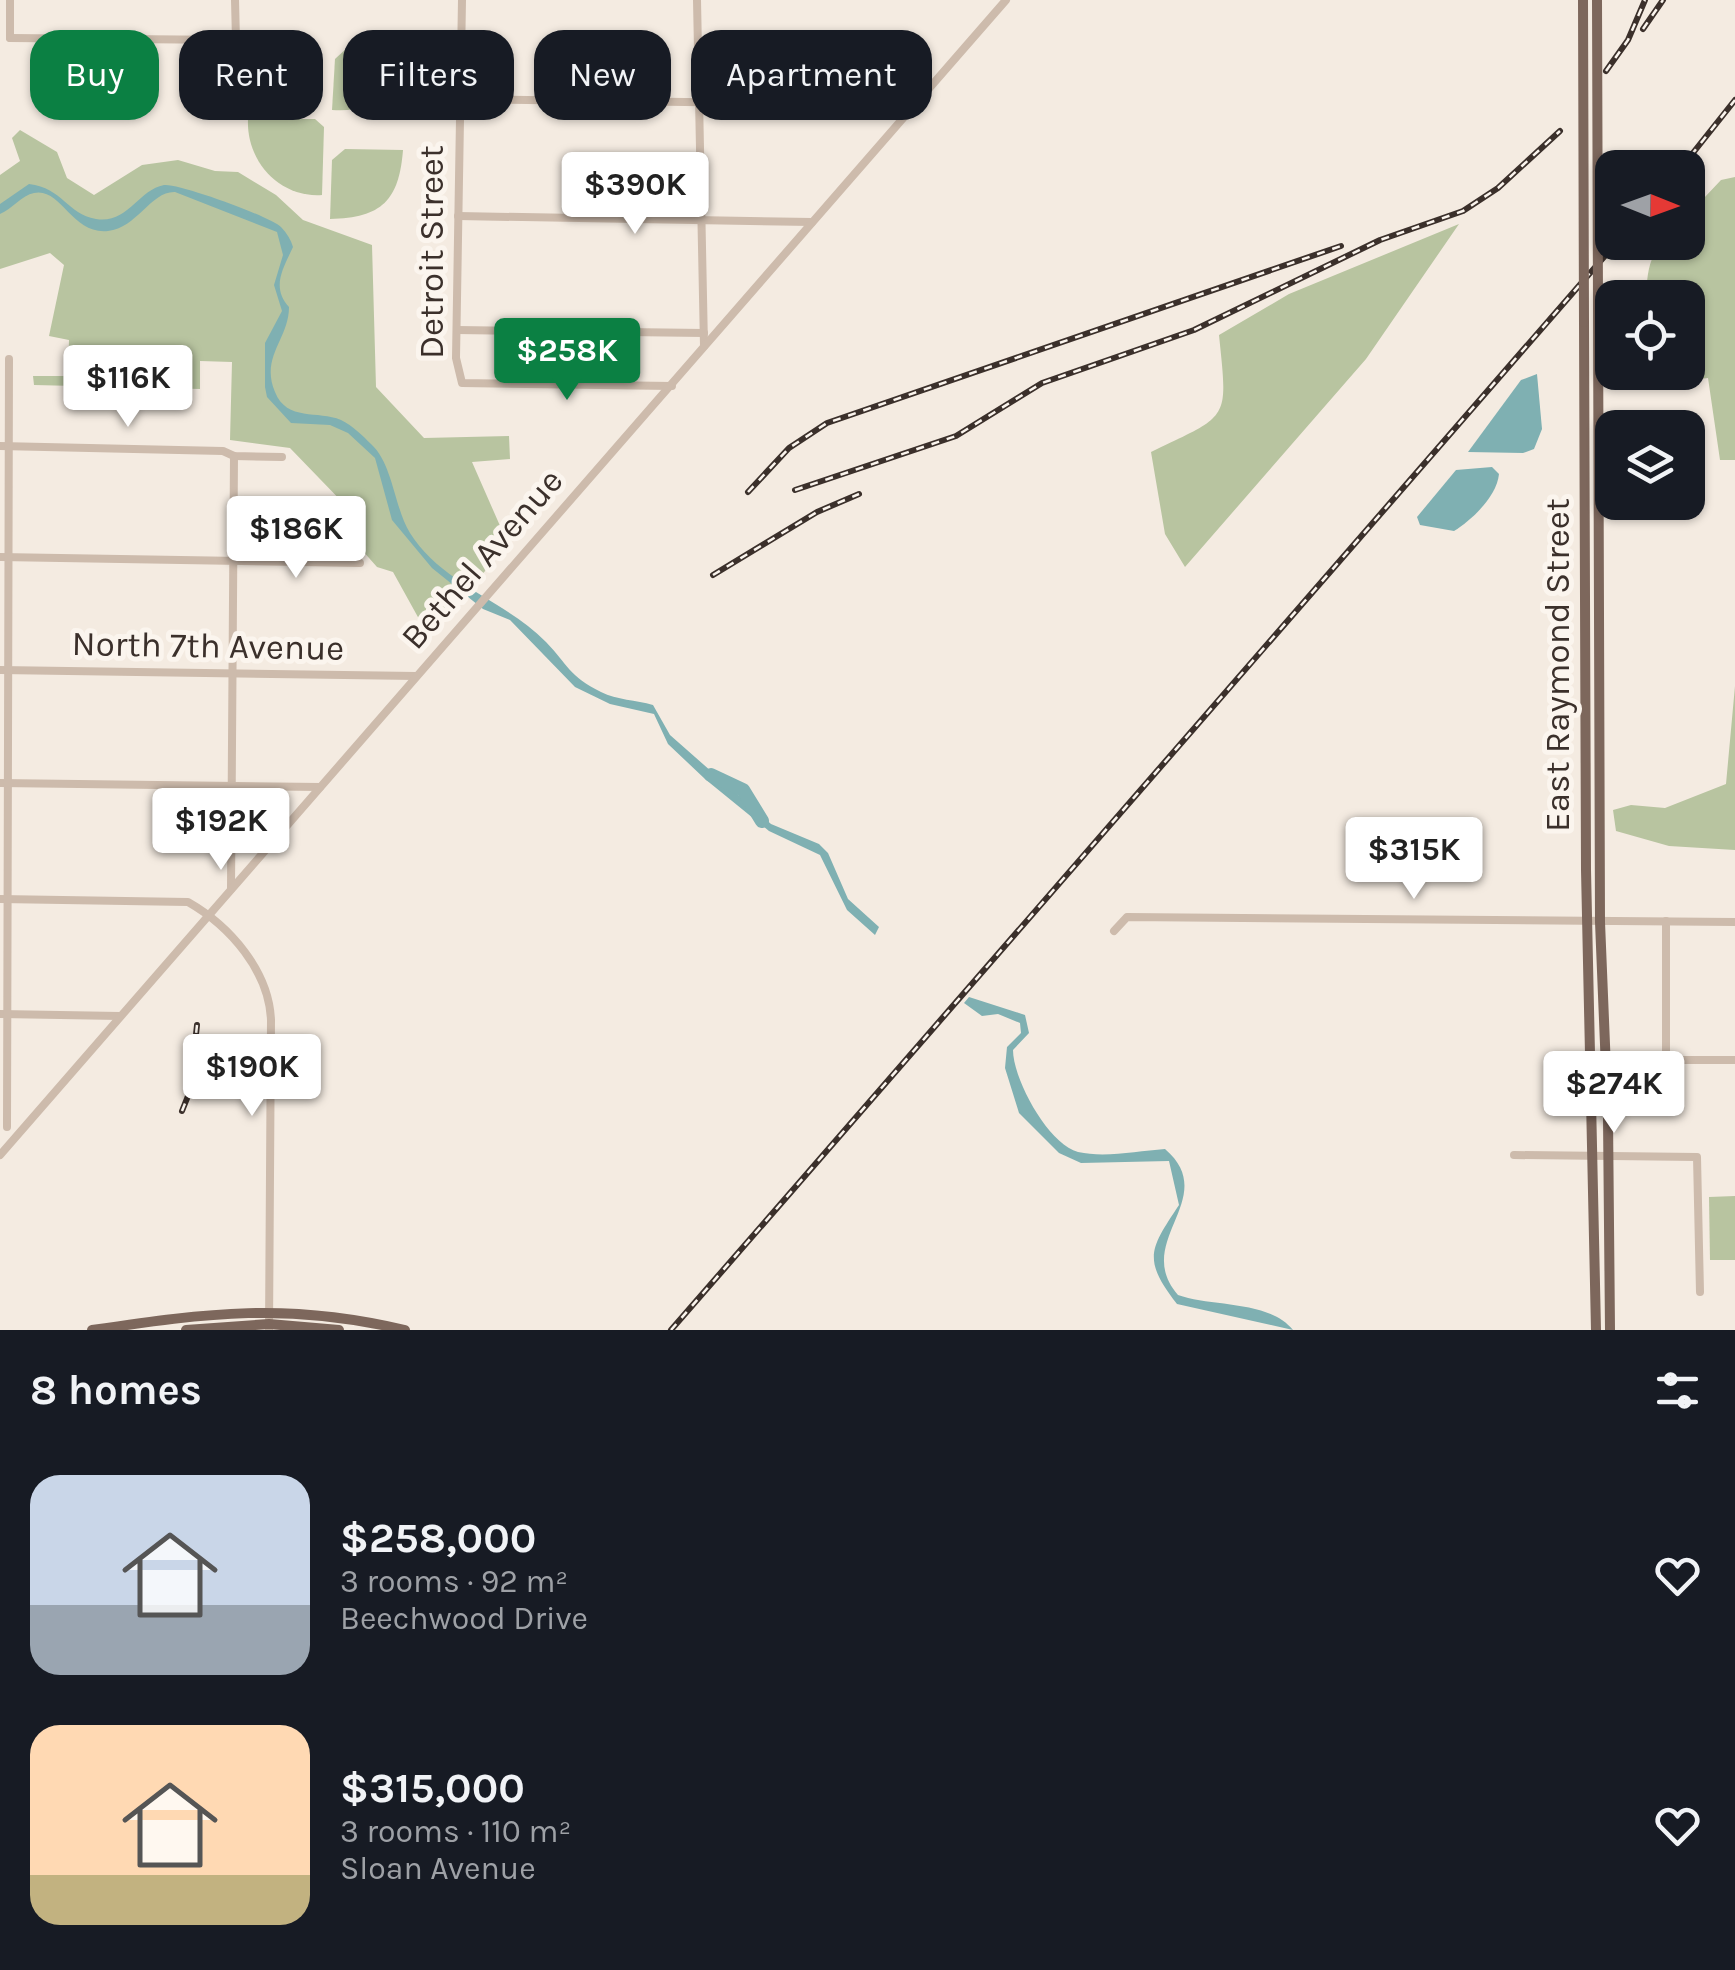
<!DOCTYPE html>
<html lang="en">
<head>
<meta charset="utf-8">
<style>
  :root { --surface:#171b24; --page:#242831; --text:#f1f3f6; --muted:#9ea1a6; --accent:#0b8043 }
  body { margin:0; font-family:Karla,sans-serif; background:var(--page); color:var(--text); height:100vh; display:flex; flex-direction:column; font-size:38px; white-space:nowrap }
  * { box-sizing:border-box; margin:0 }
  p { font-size:32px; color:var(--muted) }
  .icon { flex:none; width:55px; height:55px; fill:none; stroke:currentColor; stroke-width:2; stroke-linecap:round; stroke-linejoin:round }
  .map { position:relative; height:1330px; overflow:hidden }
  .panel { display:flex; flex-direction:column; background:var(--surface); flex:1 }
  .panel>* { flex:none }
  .top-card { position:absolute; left:30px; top:30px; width:1000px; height:90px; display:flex; gap:20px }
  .needle { width:65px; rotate:91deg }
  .controls { position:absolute; left:1595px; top:150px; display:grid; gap:20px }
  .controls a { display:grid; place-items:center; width:110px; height:110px; border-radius:20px; background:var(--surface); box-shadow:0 2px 8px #0004; font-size:50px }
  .price { position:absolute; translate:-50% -85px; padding:0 22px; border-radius:10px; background:#fff; color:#222; font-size:32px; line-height:65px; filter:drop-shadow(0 2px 5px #0008) }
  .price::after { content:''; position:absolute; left:50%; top:60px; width:30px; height:22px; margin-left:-15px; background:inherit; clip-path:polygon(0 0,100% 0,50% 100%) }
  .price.active { background:var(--accent); color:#fff }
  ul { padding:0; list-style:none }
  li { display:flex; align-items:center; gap:30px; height:250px; padding:0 30px }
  li span { display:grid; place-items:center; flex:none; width:280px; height:200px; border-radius:30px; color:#555 }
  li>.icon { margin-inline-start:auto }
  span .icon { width:120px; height:120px; fill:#fffc; stroke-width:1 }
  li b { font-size:42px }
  h2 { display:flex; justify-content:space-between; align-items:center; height:120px; padding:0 30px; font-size:42px }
  .chip { padding:0 35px; border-radius:30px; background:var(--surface); box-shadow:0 2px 8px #0004; font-size:35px; line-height:90px }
  .chip.active { background:var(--accent); color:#fff }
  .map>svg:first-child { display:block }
</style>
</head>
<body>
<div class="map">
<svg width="1735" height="1330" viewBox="0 0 1735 1330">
  <rect width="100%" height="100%" fill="#f4ebe1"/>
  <g fill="#b8c4a0">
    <path d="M275,46L318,48L314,76L303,87L272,88Z"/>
    <path d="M348,47L396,49C399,93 375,113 332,110L335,59Z"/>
    <path d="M248,119H315L324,127L322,195C279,198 246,161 248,119Z"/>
    <path d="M20,130L57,152L67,178L94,195L142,165L178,160L215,171L238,172L276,195L303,220L372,245L376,387L424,438L509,436L510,459L472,462L508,544L429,637L393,572L377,567L354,541L348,508L290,448L230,440L232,362L200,361V389L34,385L33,376H68L69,340L49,336L64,265L50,253L0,269V175L20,161L12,138Z"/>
    <path d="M345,149L403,150C399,200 382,218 330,219L332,160Z"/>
    <path d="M1735,177V460H1720L1708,378L1682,381L1667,374L1688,372V298H1646C1647,277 1648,258 1662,243L1688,242V215L1721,180Z"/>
    <path d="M1459,224L1366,359L1185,567L1165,534L1151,452C1230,414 1228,422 1219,335L1289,294Z"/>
    <path d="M1735,686V850L1669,846L1616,831L1613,810L1631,805L1665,808L1726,784Z"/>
    <path d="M1735,1196V1260H1710L1709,1197Z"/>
  </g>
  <g fill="#7fb0b2">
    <path d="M29,184C63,188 67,214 96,219C128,224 138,190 164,185C179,183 271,217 281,227C287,233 291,240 293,247C283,269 271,287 289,307C289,339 260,357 275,392C287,422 318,410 341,420C352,425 363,436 371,444C393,464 394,507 410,533C442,584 506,601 546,642C568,665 569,676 601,692C617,700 636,700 653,705L670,735L771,824L819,844L828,853L848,899L879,927L875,935L847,910L820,855L769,831L705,779L668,744L654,714L610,704L575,687L510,620L483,609L432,568L392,520L375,458L348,433L330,425L291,423L267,397L265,387V343L282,311L274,285L283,255L277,232L175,192C151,191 137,228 108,231C72,235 61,187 34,193C22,195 12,209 0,214V204Z"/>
    <path d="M1537,374L1542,429L1534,449L1523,453L1468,452L1521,380Z"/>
    <path d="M1492,467L1499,474C1497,496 1472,520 1454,531L1420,525L1417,517L1456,470Z"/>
    <path d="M969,997L1025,1015L1029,1033L1013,1050C1013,1079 1048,1144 1078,1152C1105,1158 1137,1151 1165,1149C1222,1198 1131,1241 1178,1295C1211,1307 1269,1300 1293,1330L1177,1304C1142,1259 1150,1249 1179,1205L1169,1161L1081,1163L1059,1153L1019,1113L1005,1068L1007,1047L1021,1033L1020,1023L998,1014L982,1016L964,1003Z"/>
  </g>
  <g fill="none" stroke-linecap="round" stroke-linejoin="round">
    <path stroke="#7fb0b2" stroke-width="14" d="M711,775L743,790L762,821"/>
    <g stroke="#cdbbac" stroke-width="8">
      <path d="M10,0V38"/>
      <path d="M462,0L456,358L462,383L672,386"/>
      <path d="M697,0L704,346"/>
      <path d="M10,38L236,40L235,0"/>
      <path d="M459,99L914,105"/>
      <path d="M458,216L812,222"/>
      <path d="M457,330L704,333"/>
      <path d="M0,446L223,451L234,456L282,457"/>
      <path d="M0,557L360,563"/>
      <path d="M0,670L416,676"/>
      <path d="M0,783L320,787"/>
      <path d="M231,889L234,456"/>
      <path d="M0,899L188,902C230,926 269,971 271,1020L269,1330"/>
      <path d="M1666,921V1106"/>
      <path d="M1114,931L1127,917L1735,922"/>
      <path d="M0,1014L120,1016"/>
      <path d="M1666,1060H1735"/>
      <path d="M7,1127L9,359"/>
      <path d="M0,1155L1006,0"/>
      <path d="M1514,1155L1697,1157L1700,1292"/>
    </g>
    <g stroke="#7d675c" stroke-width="10">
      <path d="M1598,307L1600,922L1608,1118L1610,1330"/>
      <path d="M1584,322L1586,870L1596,1330"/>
      <path d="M92,1330C209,1313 287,1302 405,1330"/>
      <path d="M186,1330L269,1324L339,1330"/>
    </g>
    <defs>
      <g id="rail">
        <path d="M1643,29L1663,0"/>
        <path d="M1606,71L1628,40L1645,0"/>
        <path d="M1681,168L1735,100"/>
        <path d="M795,490L956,436L1042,383L1194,330L1380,240L1463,211L1498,188L1560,131"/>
        <path d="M748,492L789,448L827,423L1341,246"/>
        <path d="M713,575L817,512L859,494"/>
        <path d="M182,1111L190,1091L197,1025"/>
        <path d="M671,1330L1617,242"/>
      </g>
    </defs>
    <use href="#rail" stroke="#3b302b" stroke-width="6"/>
    <use href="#rail" stroke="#fbf5ee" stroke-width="2.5" stroke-dasharray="8" stroke-linecap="butt"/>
    <g stroke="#7d675c" stroke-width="10">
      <path d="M1583,0L1584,322"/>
      <path d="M1597,0L1598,307"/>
    </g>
  </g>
  <g text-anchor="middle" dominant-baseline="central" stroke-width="10" stroke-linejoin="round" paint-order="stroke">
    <g font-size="35" fill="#3b302b" stroke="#fbf5ee">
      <text transform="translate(431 252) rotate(-90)">Detroit Street</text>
      <text transform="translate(482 559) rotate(-49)">Bethel Avenue</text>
      <text transform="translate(208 646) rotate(1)">North 7th Avenue</text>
      <text transform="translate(1557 665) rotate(-90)">East Raymond Street</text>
    </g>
  </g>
</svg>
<div class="controls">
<a><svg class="needle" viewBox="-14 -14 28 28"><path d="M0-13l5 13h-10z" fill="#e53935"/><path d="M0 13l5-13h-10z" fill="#9ea1a6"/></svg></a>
<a><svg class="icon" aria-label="locate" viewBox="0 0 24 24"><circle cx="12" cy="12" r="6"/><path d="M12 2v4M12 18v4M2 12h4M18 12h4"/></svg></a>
<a><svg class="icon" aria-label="layers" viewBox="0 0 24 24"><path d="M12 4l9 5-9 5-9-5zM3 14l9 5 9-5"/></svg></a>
</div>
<b class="price" style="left:635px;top:237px">$390K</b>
<b class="price active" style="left:567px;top:403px">$258K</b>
<b class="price" style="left:128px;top:430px">$116K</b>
<b class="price" style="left:296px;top:581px">$186K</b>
<b class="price" style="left:221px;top:873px">$192K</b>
<b class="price" style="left:1414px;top:902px">$315K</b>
<b class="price" style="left:252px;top:1119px">$190K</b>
<b class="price" style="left:1614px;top:1136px">$274K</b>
<div class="top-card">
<a class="chip active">Buy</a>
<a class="chip">Rent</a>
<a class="chip">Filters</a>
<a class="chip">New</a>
<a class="chip">Apartment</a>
</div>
</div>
<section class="panel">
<h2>8 homes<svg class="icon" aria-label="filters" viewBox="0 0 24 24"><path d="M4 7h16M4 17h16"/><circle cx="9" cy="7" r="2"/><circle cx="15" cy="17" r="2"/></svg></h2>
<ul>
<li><span style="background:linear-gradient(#c9d6e8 65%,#9aa5b1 0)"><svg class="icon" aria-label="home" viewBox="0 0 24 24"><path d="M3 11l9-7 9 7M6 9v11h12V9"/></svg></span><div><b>$258,000</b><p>3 rooms · 92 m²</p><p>Beechwood Drive</p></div><svg class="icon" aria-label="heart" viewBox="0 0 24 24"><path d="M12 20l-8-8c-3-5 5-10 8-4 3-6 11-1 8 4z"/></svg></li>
<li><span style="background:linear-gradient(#ffd9b3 75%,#c2b280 0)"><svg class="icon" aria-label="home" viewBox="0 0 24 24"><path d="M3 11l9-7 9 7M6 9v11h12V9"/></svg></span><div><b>$315,000</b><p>3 rooms · 110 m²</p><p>Sloan Avenue</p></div><svg class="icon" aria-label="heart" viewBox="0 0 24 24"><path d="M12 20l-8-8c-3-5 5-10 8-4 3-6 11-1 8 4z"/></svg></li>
</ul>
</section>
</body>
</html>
